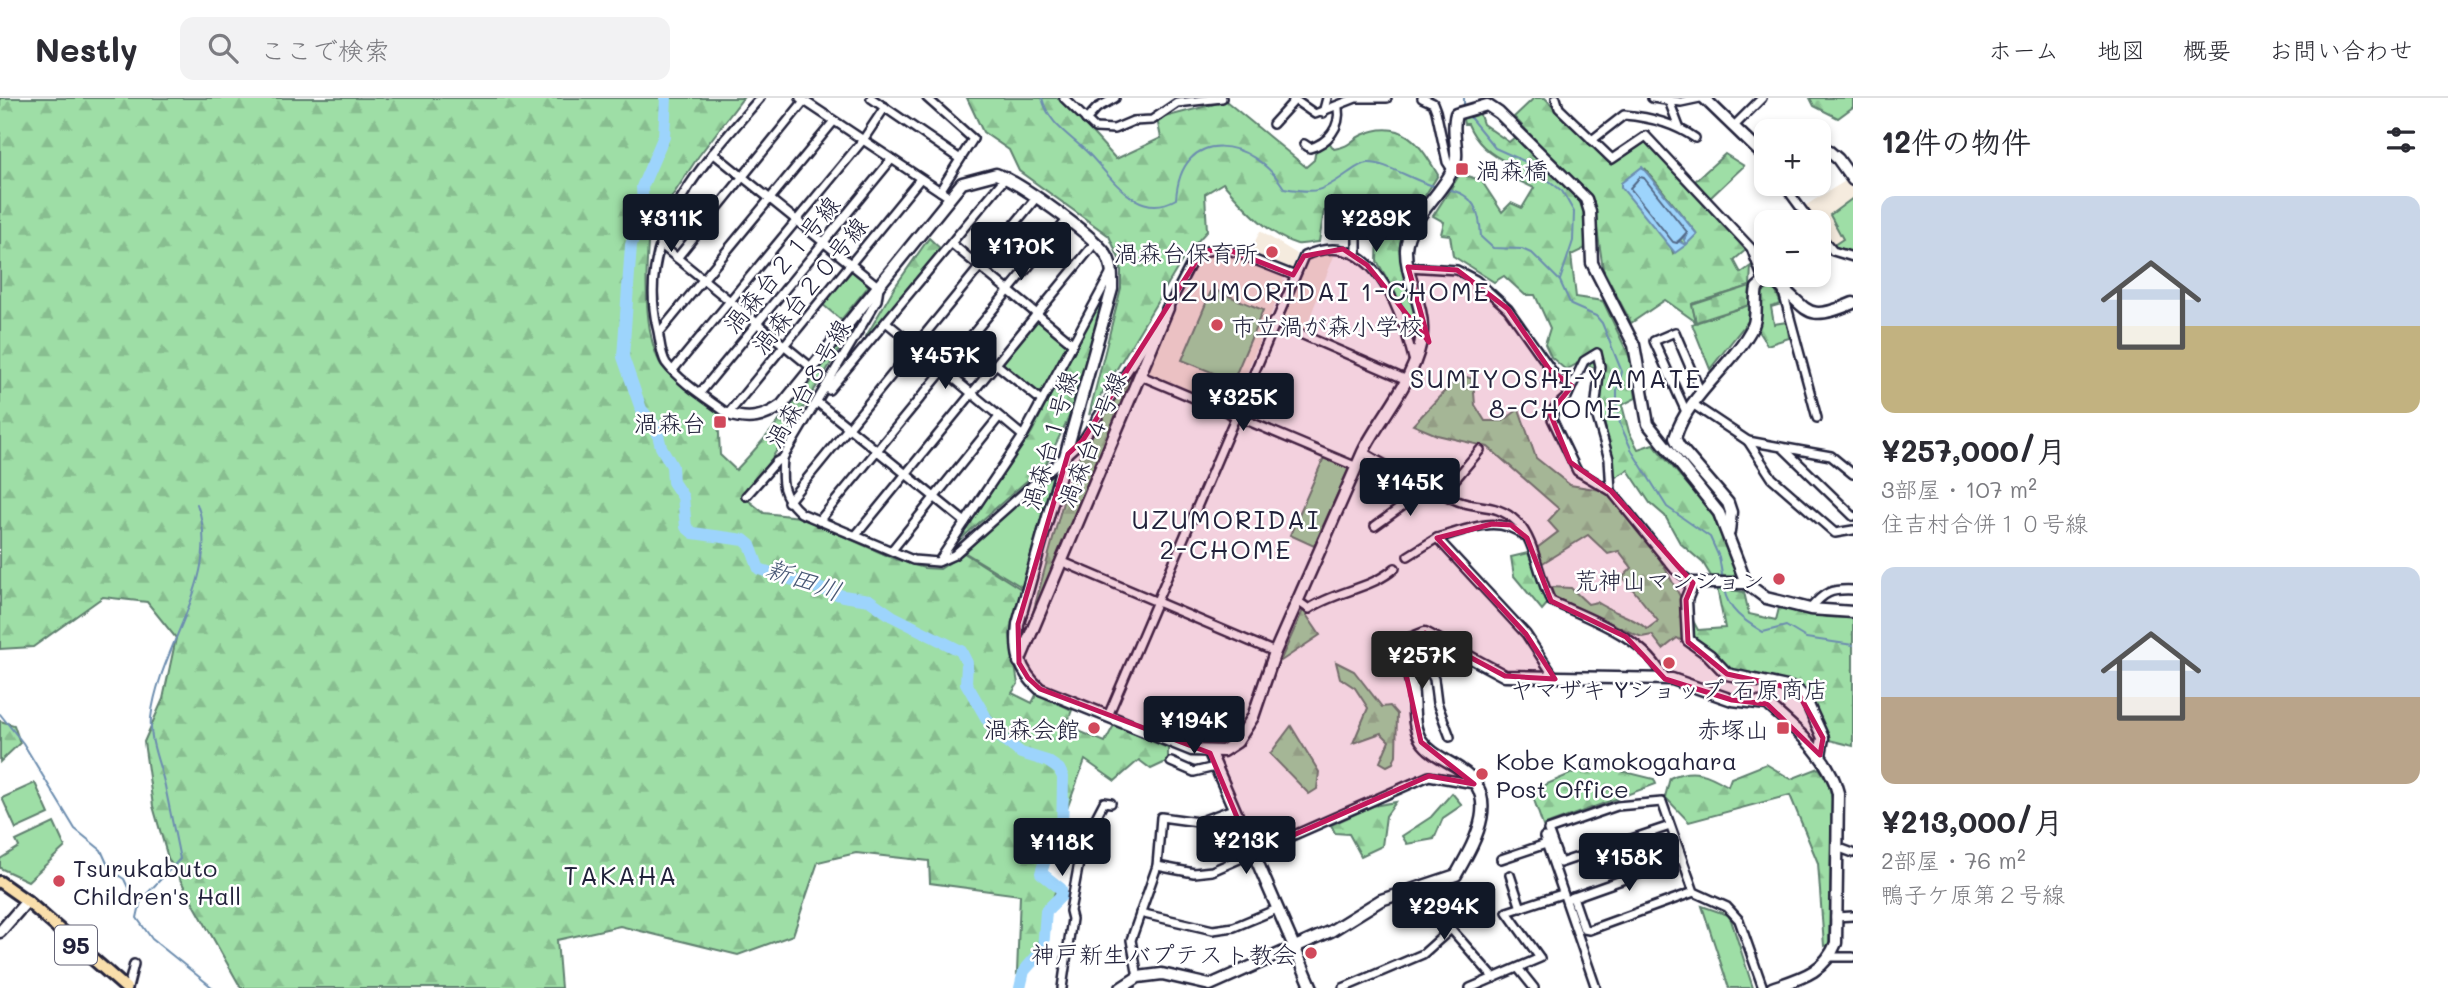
<!DOCTYPE html>
<html lang="ja">
<head>
<meta charset="utf-8">
<style>
  :root { --surface:#fff; --page:#f2f2f3; --text:#2b2b33; --muted:#7c7c81; --line:#e1e1e2; --accent:#111827 }
  body { margin:0; font-family:Mali,"Klee One",sans-serif; background:var(--page); color:var(--text); height:100vh; display:flex; flex-direction:column; font-size:26px; white-space:nowrap }
  * { box-sizing:border-box; margin:0 }
  p { font-size:23px; color:var(--muted) }
  .icon { flex:none; width:38px; height:38px; fill:none; stroke:currentColor; stroke-width:2; stroke-linecap:round; stroke-linejoin:round }
  .map { position:relative; flex:1; overflow:hidden }
  .details { display:flex; flex-direction:column; background:var(--surface); width:595px }
  .details>* { flex:none }
  .tools { position:absolute; left:1754px; top:21px; display:grid; gap:14px }
  .tools a { display:grid; place-items:center; width:77px; height:77px; border-radius:14px; background:var(--surface); box-shadow:0 4px 10px #0003; font-size:35px }
  .price { position:absolute; translate:-50% -60px; padding:0 16px; border-radius:7px; background:var(--accent); color:#fff; font-size:23px; line-height:46px; filter:drop-shadow(0 2px 4px #0008) }
  .price::after { content:''; position:absolute; left:50%; top:42px; width:21px; height:16px; margin-left:-10px; background:inherit; clip-path:polygon(0 0,100% 0,50% 100%) }
  .price.active { background:#222; color:#fff }
  ul { padding:0; list-style:none }
  li { display:grid; align-content:center; gap:14px; height:371px; padding:0 28px }
  li span { display:grid; place-items:center; height:217px; border-radius:14px; color:#555 }
  li>.icon { margin-inline-start:auto }
  span .icon { width:126px; height:126px; fill:#fffc; stroke-width:1 }
  li b { font-size:30px }
  h2 { display:flex; justify-content:space-between; align-items:center; height:84px; padding:0 28px; font-size:30px }
  header { display:flex; align-items:center; gap:42px; box-sizing:border-box; height:98px; padding:0 35px; background:var(--surface); border-bottom:2px solid var(--line) }
  header strong { font-size:33px }
  nav { display:flex; gap:38px; margin-inline-start:auto; font-size:24px }
  .search { width:490px; height:63px; background:var(--page); display:flex; align-items:center; gap:18px; box-sizing:border-box; padding:0 24px; border-radius:14px; color:var(--muted); font-size:26px }
  main { display:flex; flex:1; min-height:0 }
  .map>svg:first-child { display:block }
</style>
</head>
<body>
<header>
<strong>Nestly</strong>
<div class="search"><svg class="icon" aria-label="search" viewBox="0 0 24 24"><circle cx="10" cy="10" r="6"/><path d="M15 15l6 6"/></svg>ここで検索</div>
<nav><a>ホーム</a><a>地図</a><a>概要</a><a>お問い合わせ</a></nav>
</header>
<main>
<div class="map">
<svg width="1853" height="890" viewBox="0 0 1853 890">
  <defs>
    <pattern id="forest-firs" width="22" height="20" patternUnits="userSpaceOnUse" patternTransform="scale(1.75)"><rect width="22" height="20" fill="#9edea6"/><path d="M5 1l3.5 6h-7zM16 11l3.5 6h-7z" fill="#88be90"/></pattern>
    <pattern id="cemetery-stones" width="16" height="16" patternUnits="userSpaceOnUse" patternTransform="scale(1.75)"><rect width="16" height="16" fill="#9edea6"/><path d="M2 7V4a2 2 0 0 1 4 0v3zM10 15v-3a2 2 0 0 1 4 0v3z" fill="#88be90"/></pattern>
  </defs>
  <rect width="100%" height="100%" fill="#fff"/>
  <filter id="ink" filterUnits="userSpaceOnUse"><feTurbulence type="fractalNoise" baseFrequency=".0143" numOctaves="2"/><feDisplacementMap in="SourceGraphic" scale="14" xChannelSelector="R" yChannelSelector="G"/><feConvolveMatrix kernelMatrix="1 2 1 2 8 2 1 2 1" color-interpolation-filters="sRGB"/></filter>
  <g filter="url(#ink)">
    <g fill="#f5ebde">
      <path d="M1847,82L1853,94V156L1831,149L1818,131V124H1814L1803,109Z"/>
      <path d="M1260,133L1297,156L1292,171L1288,172L1249,156Z"/>
      <path d="M1336,153L1304,234L1280,224L1279,220L1303,165L1318,156Z"/>
      <path d="M1214,155H1223L1283,179L1284,185L1233,307L1228,310L1150,276L1148,270L1198,165Z"/>
    </g>
    <g fill="#9edea6" stroke="#608070" stroke-width="2">
      <path d="M1853,100V156L1831,149L1843,141L1830,117Z"/>
      <path d="M852,173L867,185L868,189L841,222L822,206Z"/>
      <path d="M1212,191L1263,212L1233,283L1182,262Z"/>
      <path d="M1749,207L1748,223L1710,271L1692,226Z"/>
      <path d="M1037,220L1068,246L1041,298L1000,266Z"/>
      <path d="M1325,357L1350,368L1314,448L1290,437Z"/>
      <path d="M1054,373L1022,489L964,454Z"/>
      <path d="M35,685L49,716L16,731L2,700Z"/>
      <path d="M54,725L65,749L28,783L0,770V761L19,749L16,743Z"/>
      <path d="M1702,808L1728,817L1731,822L1753,890H1729Z"/>
    </g>
    <g fill="url(#forest-firs)" stroke="#608070" stroke-width="2" fill-rule="evenodd">
      <path d="M0,0H743L698,59L667,106L651,108C647,150 640,227 660,265C665,276 706,305 718,315L720,357L736,372C781,325 819,272 859,220L772,360L743,398L764,415L800,419L895,461L924,470L940,471L964,455L1021,491L1010,537L1018,586L1012,595L1032,605L1037,595L1072,612L1069,620L1081,634L1105,644L1114,627L1168,650V663L1151,671L1139,662L1115,683L1085,662L1042,779L1056,791L1035,854L1017,875L1020,797L930,785L929,763L856,755L818,764L793,837L738,857L620,828L557,842L561,890H241L168,760L153,708L144,644L163,601L176,540L147,504L103,499L33,549L0,551Z"/>
      <path d="M967,0H1061L1116,61L1161,40L1157,21L1226,3L1306,69L1314,62L1316,51L1329,44L1334,51C1352,48 1349,43 1362,37C1403,19 1420,46 1438,77C1429,93 1405,124 1403,140C1398,172 1427,207 1413,237L1409,219L1377,163L1379,115L1324,113L1319,144C1313,144 1303,147 1297,146C1271,139 1239,104 1223,85L1205,96L1207,133L1186,156L1089,317L1121,190V165L1109,138L1019,73L1009,52L983,34Z"/>
      <path d="M1534,0H1545L1611,67L1643,44L1647,45L1747,151L1734,162L1741,175L1751,168L1750,188L1692,206L1696,224L1665,202L1631,225L1603,171L1593,103L1514,19ZM1645,70L1697,136L1685,138L1678,143V146L1682,143L1673,155Z"/>
      <path d="M1810,0H1853V9L1838,20L1814,8Z"/>
      <path d="M1479,14L1483,26L1509,44L1516,38L1578,101L1583,109L1586,150L1571,157L1576,199L1603,203L1631,262L1636,300L1622,307L1629,334L1638,351L1653,346L1712,415L1736,473L1734,479L1711,478L1703,465L1680,445L1665,418L1650,405L1628,372L1614,380C1610,342 1599,307 1595,270L1580,264L1566,272L1551,259L1545,246L1550,230L1535,197H1525L1504,178L1494,184L1453,158L1450,137L1441,136L1444,124L1433,118L1460,76L1481,82L1502,114L1511,105L1522,110L1534,90L1513,80L1509,65C1490,57 1476,45 1468,26H1464L1462,17Z"/>
      <path d="M1725,56L1744,68L1710,100L1695,83Z"/>
      <path d="M929,140L942,152L846,273L894,190Z"/>
      <path d="M1774,189L1781,206L1771,209L1774,226L1787,224L1789,240L1767,247L1756,230L1762,194Z"/>
      <path d="M1103,191L1105,196L1070,317L1046,366L955,446L1032,334Z"/>
      <path d="M1155,231L1036,517L1032,518L1072,371Z"/>
      <path d="M1460,277L1473,281L1475,307L1485,323H1503L1519,311L1536,360L1570,387L1601,392L1609,397L1649,440L1698,532L1725,530L1717,490L1744,494L1749,516L1776,522L1779,510L1784,509L1826,519L1853,520V648L1829,642L1810,598L1803,589L1732,573L1677,540L1663,551L1652,537L1642,539L1632,535L1554,499L1551,489L1571,490L1588,506L1597,504C1615,516 1631,517 1647,531L1658,523L1623,479L1632,470L1619,453L1608,456L1588,437L1541,466L1537,450L1558,434L1548,423L1559,411L1488,349L1437,337L1413,327Z"/>
      <path d="M1528,455L1548,505L1542,512L1514,478L1511,459Z"/>
      <path d="M1303,512L1320,537L1281,563V561Z"/>
      <path d="M1336,564L1354,573L1382,609L1390,608L1397,616L1396,657L1393,665L1387,668L1380,664L1389,643L1381,635L1353,645L1368,610L1355,590L1340,580Z"/>
      <path d="M0,623L14,627L20,645L0,664Z"/>
      <path d="M1291,628L1319,674L1317,691L1309,696L1270,656Z"/>
      <path d="M1593,666L1654,681L1656,686L1543,728L1531,693Z"/>
      <path d="M1766,666L1791,681L1819,670L1828,684L1832,701L1829,847L1824,848L1818,765L1790,697L1689,724L1665,699L1670,680C1693,669 1708,676 1728,688L1731,680Z"/>
      <path d="M1452,695L1462,707L1443,720L1434,741L1407,746L1402,738L1431,719Z"/>
      <path d="M1396,704L1386,718L1382,748L1361,758L1349,736L1335,735L1331,727L1373,708Z"/>
    </g>
    <path fill="url(#cemetery-stones)" stroke="#608070" stroke-width="2" d="M1750,188L1749,207L1696,224L1692,207Z"/>
    <path fill="#9dd4fc" stroke="#6c8daf" stroke-width="2" d="M1642,69L1697,136L1687,146L1684,142L1686,138L1678,143L1686,147L1675,155L1621,89V85Z"/>
    <g fill="none" stroke-linecap="round" stroke-linejoin="round">
      <path stroke="#536988" stroke-width="2" d="M1640,79L1644,80L1687,134L1677,145L1673,144L1630,90Z"/>
      <g stroke="#6c8daf" stroke-width="2">
        <path d="M1042,0C1049,26 1067,35 1086,53C1110,76 1136,124 1176,101C1181,27 1252,39 1284,90C1316,96 1321,94 1348,75C1354,71 1360,66 1367,65C1385,63 1416,85 1438,89"/>
        <path d="M1464,0V9"/>
        <path d="M1468,17L1495,50L1524,63L1562,93L1574,114L1573,143L1560,182"/>
        <path d="M1447,91C1474,96 1480,113 1481,139L1493,150L1522,151L1533,156L1560,183L1571,207L1596,218L1602,225L1622,274L1617,292V308L1620,326L1633,355L1667,409L1710,439L1719,459L1723,482"/>
        <path d="M197,406C224,479 159,547 151,620C149,643 160,666 165,688C170,712 175,737 180,761L141,802L137,820L152,841L213,890"/>
        <path d="M1724,491C1728,513 1745,523 1763,534L1786,528L1806,540L1853,547"/>
        <path d="M0,616L23,645L75,731L101,752L110,772L124,781L137,809"/>
      </g>
      <path stroke="#9dd4fc" stroke-width="12" d="M666,0L664,38L642,89L643,111L631,147L623,259L641,311L656,329L661,349L672,368L673,384L683,399L686,429L693,435L744,442L750,447L759,471L843,498L869,502L892,518L961,553L967,565L966,585L995,635L1021,655L1047,663L1059,671L1063,679L1062,740L1048,752L1041,775L1061,791L1062,797L1046,813L1043,851L1024,873L1020,890"/>
      <defs>
        <g id="street">
          <path d="M760,0C703,66 636,134 657,229C660,239 660,256 666,265C681,285 708,301 728,316L920,81"/>
          <path d="M800,0L949,99"/>
          <path d="M871,0L960,61"/>
          <path d="M927,0L973,41L940,93"/>
          <path d="M1064,0L1095,30L1114,31L1133,23L1152,22L1177,5L1222,0"/>
          <path d="M1292,0L1315,16L1356,0H1387"/>
          <path d="M1422,0L1433,5L1436,13L1447,64L1453,73"/>
          <path d="M1556,0L1559,10L1612,61L1646,38L1751,150L1764,184"/>
          <path d="M1652,0L1681,4L1700,0"/>
          <path d="M1669,3L1679,29"/>
          <path d="M1323,15L1327,0"/>
          <path d="M1086,22L1097,10L1115,0"/>
          <path d="M1273,26L1294,3"/>
          <path d="M1734,28L1762,0"/>
          <path d="M1592,42L1624,17C1649,19 1674,25 1695,40"/>
          <path d="M1304,46L1310,50C1328,45 1341,29 1338,10"/>
          <path d="M713,55L879,189L877,202L783,360C781,385 781,398 801,415L913,462L938,464L954,457L1083,342L1168,210L1193,162L1202,154L1224,150L1293,177"/>
          <path d="M1783,86L1811,124"/>
          <path d="M1340,132L1357,133V157"/>
          <path d="M1818,135L1833,153L1853,159"/>
          <path d="M660,146L812,270"/>
          <path d="M952,146L1072,245"/>
          <path d="M677,160L804,3"/>
          <path d="M1408,169L1457,172L1476,182L1508,211L1557,280L1572,288L1584,263L1597,255L1600,268L1595,312L1609,361L1611,393L1675,472L1693,485"/>
          <path d="M1782,190L1817,320"/>
          <path d="M886,224L1023,338"/>
          <path d="M1273,224L1407,282"/>
          <path d="M659,235L834,23"/>
          <path d="M996,266L1042,303"/>
          <path d="M673,272L863,42L885,9"/>
          <path d="M1139,277L1357,369"/>
          <path d="M1572,288L1567,299L1554,311L1552,321L1577,373L1611,393"/>
          <path d="M829,292L1006,79"/>
          <path d="M700,295L891,62"/>
          <path d="M817,304L965,424"/>
          <path d="M1694,307L1748,343L1831,358L1853,376"/>
          <path d="M1687,316L1654,243L1675,234L1701,295"/>
          <path d="M1748,343L1772,380L1835,435L1853,432"/>
          <path d="M1783,350L1853,418"/>
          <path d="M1363,354C1392,372 1422,386 1453,401C1474,412 1496,403 1517,424C1536,443 1538,480 1551,503C1590,521 1645,539 1665,581"/>
          <path d="M1443,396L1480,352"/>
          <path d="M746,398L776,364L783,360"/>
          <path d="M788,404L1036,100"/>
          <path d="M819,423L1066,123"/>
          <path d="M1375,428L1429,389"/>
          <path d="M856,437L1095,145"/>
          <path d="M1523,437C1496,416 1467,432 1437,440L1526,536L1555,580"/>
          <path d="M892,452L999,319"/>
          <path d="M1408,458L1437,440"/>
          <path d="M939,463L1023,338L1112,173"/>
          <path d="M1063,464L1275,554"/>
          <path d="M1299,504L1309,511C1335,493 1372,491 1395,470"/>
          <path d="M1810,511C1824,494 1831,491 1853,492"/>
          <path d="M1411,539L1434,581L1437,605L1450,639"/>
          <path d="M1108,618L1304,158C1373,126 1401,213 1414,264"/>
          <path d="M1171,664L1194,674L1215,669"/>
          <path d="M1670,728L1560,765L1548,732L1617,708L1662,704L1694,794L1727,809L1739,822L1763,890"/>
          <path d="M1544,739L1596,890"/>
          <path d="M1837,749L1853,755"/>
          <path d="M1501,761L1546,746"/>
          <path d="M1157,768L1194,775L1212,773L1429,678L1474,686"/>
          <path d="M1510,777L1521,810"/>
          <path d="M1440,783L1451,831L1494,880"/>
          <path d="M1573,799L1584,831L1589,832L1694,794"/>
          <path d="M1571,800L1681,761"/>
          <path d="M1140,815L1213,832L1234,829L1277,811"/>
          <path d="M1835,819L1853,818"/>
          <path d="M1831,859H1853"/>
          <path d="M1518,870L1534,890"/>
          <path d="M1138,879L1131,842L1157,768L1161,719L1198,724L1233,711"/>
          <path d="M128,890L134,866"/>
          <path d="M1062,890L1072,821L1070,813L1085,732L1093,725L1104,704L1111,705"/>
          <path d="M1343,890L1423,856L1451,831"/>
          <path d="M1470,890L1540,860L1507,814L1562,796"/>
        </g>
        <g id="secondary">
          <path d="M1704,0L1766,60"/>
          <path d="M1818,44L1838,61L1853,82"/>
          <path d="M728,316C749,323 764,320 782,307L962,85L996,76C1019,84 1090,135 1105,155C1113,166 1112,178 1112,191L1018,526C1015,553 1018,572 1040,591L1192,652L1223,653L1237,644L1253,619L1275,554L1363,354C1382,316 1418,279 1422,235C1424,206 1405,179 1406,151C1408,122 1440,98 1452,73C1462,55 1450,36 1456,16L1487,7L1499,15L1586,101L1590,114L1592,165L1634,247L1648,326L1719,415L1746,485L1766,500L1810,511L1853,514"/>
          <path d="M1729,434L1731,414L1728,405L1679,348L1675,340C1688,296 1733,268 1753,228C1758,217 1754,202 1757,190L1764,184H1774C1810,209 1802,227 1853,205"/>
          <path d="M1746,485H1693L1686,502L1688,542L1709,557L1727,576L1796,591L1805,600L1823,640L1820,657"/>
          <path d="M1019,564L1168,210"/>
          <path d="M1210,655L1312,890"/>
          <path d="M0,834L27,803"/>
          <path d="M1121,890L1138,879L1162,876L1210,887L1331,833L1381,802L1456,777C1474,745 1503,698 1460,671C1447,662 1430,656 1421,642C1411,626 1415,606 1412,589C1410,576 1403,565 1401,553L1405,543L1425,535L1505,578L1672,581L1732,602L1767,606C1795,631 1829,657 1838,695L1836,845C1824,875 1801,880 1772,890"/>
        </g>
        <path id="primary" d="M0,784L27,803L126,890"/>
      </defs>
      <use href="#street" stroke="#22223b" stroke-width="12"/>
      <use href="#secondary" stroke="#22223b" stroke-width="15"/>
      <use href="#primary" stroke="#22223b" stroke-width="16"/>
      <use href="#street" stroke="#fff" stroke-width="7"/>
      <use href="#secondary" stroke="#fff" stroke-width="10"/>
      <use href="#primary" stroke="#f9deab" stroke-width="10"/>
    </g>
  </g>
  <path fill="#c2185b" fill-opacity="0.2" stroke="#c2185b" stroke-width="5" stroke-linejoin="round" d="M1224,150L1293,177L1304,158L1343,151L1367,167L1429,244L1408,169L1457,172L1508,211L1549,271L1572,288L1550,315L1570,364L1611,393L1693,485L1686,502L1688,544L1727,576L1796,591L1823,640L1820,657L1767,606L1732,602L1665,581L1626,539L1551,503L1527,440L1511,427L1492,426L1437,440L1526,536L1555,581L1505,578L1425,535L1405,543L1401,553L1421,644L1474,686L1429,678L1252,755L1210,655L1040,591L1028,580L1019,565L1018,526L1068,356L1083,342L1202,154Z"/>
  <g fill="#d1495b" stroke="#fff" stroke-width="2.5">
    <rect x="1455" y="64" width="14" height="14" rx="3.5"/>
    <circle cx="1272" cy="154" r="7"/>
    <circle cx="1217" cy="227" r="7"/>
    <rect x="713" y="317" width="14" height="14" rx="3.5"/>
    <circle cx="1779" cy="481" r="7"/>
    <circle cx="1669" cy="565" r="7"/>
    <circle cx="1094" cy="630" r="7"/>
    <rect x="1776" y="623" width="14" height="14" rx="3.5"/>
    <circle cx="1482" cy="676" r="7"/>
    <circle cx="59" cy="783" r="7"/>
    <circle cx="1311" cy="855" r="7"/>
  </g>
  <g text-anchor="middle" dominant-baseline="central" stroke-width="5" stroke-linejoin="round" paint-order="stroke">
    <rect fill="#fff" stroke="#646476" stroke-width="2" x="55" y="827.5" width="42" height="39" rx="5"/>
    <g font-size="23" font-weight="bold" fill="#22223b">
      <text x="76" y="847">95</text>
    </g>
    <g font-size="24" fill="#22223b" stroke="#fff" text-anchor="end">
      <text x="1476" y="71" text-anchor="start">渦森橋</text>
      <text x="1258" y="154">渦森台保育所</text>
      <text x="1231" y="227" text-anchor="start">市立渦が森小学校</text>
      <text x="706" y="324">渦森台</text>
      <text x="1765" y="481">荒神山マンション</text>
      <text x="1669" y="590" text-anchor="middle">ヤマザキ Yショップ 石原商店</text>
      <text x="1080" y="630">渦森会館</text>
      <text x="1769" y="630">赤塚山</text>
      <text x="1496" y="662" text-anchor="start">Kobe Kamokogahara<tspan x="1496" dy="28">Post Office</tspan></text>
      <text x="73" y="769" text-anchor="start">Tsurukabuto<tspan x="73" dy="28">Children's Hall</tspan></text>
      <text x="1297" y="855">神戸新生バプテスト教会</text>
    </g>
    <g font-size="24" fill="#22223b" stroke="#fff">
      <text transform="translate(781 166) rotate(-51)">渦森台２１号線</text>
      <text transform="translate(809 187) rotate(-51)">渦森台２０号線</text>
      <text transform="translate(807 285) rotate(-60)">渦森台８号線</text>
      <text transform="translate(1091 341) rotate(-68)">渦森台４号線</text>
      <text transform="translate(1049 342) rotate(-74)">渦森台１号線</text>
    </g>
    <g font-size="26" letter-spacing="2" fill="#22223b" stroke="#fff">
      <text x="1326" y="193">UZUMORIDAI 1-CHOME</text>
      <text x="1556" y="280">SUMIYOSHI-YAMATE<tspan x="1556" dy="30">8-CHOME</tspan></text>
      <text x="1226" y="421">UZUMORIDAI<tspan x="1226" dy="30">2-CHOME</tspan></text>
      <text x="621" y="777">TAKAHA</text>
    </g>
    <g font-size="26" font-style="italic" fill="#475775" stroke="#fff">
      <text transform="translate(804 481) rotate(19)">新田川</text>
    </g>
  </g>
</svg>
<div class="tools">
<a>+</a>
<a>−</a>
</div>
<b class="price" style="left:671px;top:156px">¥311K</b>
<b class="price" style="left:1376px;top:156px">¥289K</b>
<b class="price" style="left:1021px;top:184px">¥170K</b>
<b class="price" style="left:945px;top:293px">¥457K</b>
<b class="price" style="left:1243px;top:335px">¥325K</b>
<b class="price" style="left:1410px;top:420px">¥145K</b>
<b class="price active" style="left:1422px;top:593px">¥257K</b>
<b class="price" style="left:1194px;top:658px">¥194K</b>
<b class="price" style="left:1246px;top:778px">¥213K</b>
<b class="price" style="left:1062px;top:780px">¥118K</b>
<b class="price" style="left:1629px;top:795px">¥158K</b>
<b class="price" style="left:1444px;top:844px">¥294K</b>
</div>
<section class="details">
<h2>12件の物件<svg class="icon" aria-label="filters" viewBox="0 0 24 24"><path d="M4 7h16M4 17h16"/><circle cx="9" cy="7" r="2"/><circle cx="15" cy="17" r="2"/></svg></h2>
<ul>
<li><span style="background:linear-gradient(#c9d6e8 60%,#c2b280 0)"><svg class="icon" aria-label="home" viewBox="0 0 24 24"><path d="M3 11l9-7 9 7M6 9v11h12V9"/></svg></span><div><b>¥257,000/月</b><p>3部屋 · 107 m²</p><p>住吉村合併１０号線</p></div></li>
<li><span style="background:linear-gradient(#c9d6e8 60%,#b9a48a 0)"><svg class="icon" aria-label="home" viewBox="0 0 24 24"><path d="M3 11l9-7 9 7M6 9v11h12V9"/></svg></span><div><b>¥213,000/月</b><p>2部屋 · 76 m²</p><p>鴨子ケ原第２号線</p></div></li>
</ul>
</section>
</main>
</body>
</html>
